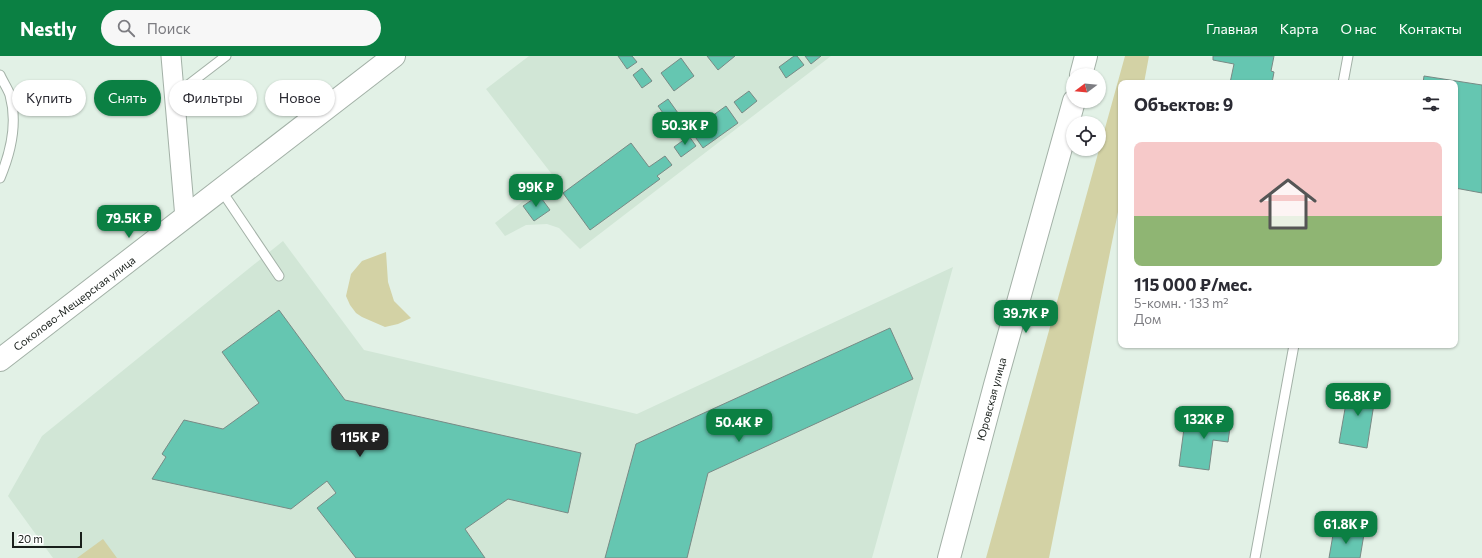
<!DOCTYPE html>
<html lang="ru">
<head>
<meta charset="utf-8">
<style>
  :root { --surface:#fff; --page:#f7f7f7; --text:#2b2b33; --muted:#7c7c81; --line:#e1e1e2; --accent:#0b8043 }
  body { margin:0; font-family:Commissioner,sans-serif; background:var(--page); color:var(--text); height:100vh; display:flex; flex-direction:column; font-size:15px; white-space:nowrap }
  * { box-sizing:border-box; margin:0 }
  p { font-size:13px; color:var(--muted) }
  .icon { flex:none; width:22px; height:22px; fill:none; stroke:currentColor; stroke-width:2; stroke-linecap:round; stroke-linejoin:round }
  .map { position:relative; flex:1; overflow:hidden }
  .drawer { position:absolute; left:1118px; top:24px; width:340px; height:268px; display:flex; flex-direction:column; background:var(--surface); border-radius:8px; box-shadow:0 1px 3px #0004 }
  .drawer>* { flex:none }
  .banner { position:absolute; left:12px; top:24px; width:380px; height:36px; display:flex; gap:8px }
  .needle { width:26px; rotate:254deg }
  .tools { position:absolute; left:1066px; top:12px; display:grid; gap:8px }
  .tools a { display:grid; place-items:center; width:40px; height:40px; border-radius:50%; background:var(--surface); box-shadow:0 1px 3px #0004; font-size:20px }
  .scale { position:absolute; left:12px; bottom:10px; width:70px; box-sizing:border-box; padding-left:4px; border:2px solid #191f1b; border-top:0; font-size:11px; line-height:14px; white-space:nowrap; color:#191f1b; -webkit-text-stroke:3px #fff; paint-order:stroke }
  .price { position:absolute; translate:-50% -34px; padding:0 9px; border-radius:8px; background:var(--accent); color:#fff; font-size:13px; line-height:26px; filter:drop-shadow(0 1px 2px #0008) }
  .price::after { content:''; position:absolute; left:50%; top:24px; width:12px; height:9px; margin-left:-6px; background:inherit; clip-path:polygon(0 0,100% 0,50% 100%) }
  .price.on { background:#222; color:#fff }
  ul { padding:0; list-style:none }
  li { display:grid; align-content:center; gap:8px; height:212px; padding:0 16px }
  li+li { border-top:1px solid var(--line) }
  li span { display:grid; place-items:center; height:124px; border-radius:8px; color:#555 }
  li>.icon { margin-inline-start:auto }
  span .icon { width:72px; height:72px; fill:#fffc; stroke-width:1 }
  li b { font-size:17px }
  h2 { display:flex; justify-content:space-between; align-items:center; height:48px; padding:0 16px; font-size:17px }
  .chip { padding:0 14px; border-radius:18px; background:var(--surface); box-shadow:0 1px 3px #0004; font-size:14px; line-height:36px }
  .chip.on { background:var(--accent); color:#fff }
  header { display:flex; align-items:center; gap:24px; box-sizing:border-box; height:56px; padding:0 20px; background:var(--accent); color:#fff }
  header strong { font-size:19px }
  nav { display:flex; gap:22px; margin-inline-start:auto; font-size:14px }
  .search { width:280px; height:36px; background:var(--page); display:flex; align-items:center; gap:10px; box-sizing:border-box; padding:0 14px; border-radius:22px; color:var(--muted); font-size:15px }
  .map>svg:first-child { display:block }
</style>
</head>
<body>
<header>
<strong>Nestly</strong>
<div class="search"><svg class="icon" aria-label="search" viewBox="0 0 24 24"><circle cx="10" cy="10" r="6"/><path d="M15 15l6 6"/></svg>Поиск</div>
<nav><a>Главная</a><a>Карта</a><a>О нас</a><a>Контакты</a></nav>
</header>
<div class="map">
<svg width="1482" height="502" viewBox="0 0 1482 502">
  <rect width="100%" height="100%" fill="#e2f1e6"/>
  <g fill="#d1e6d6">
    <path d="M529,0H831L580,193L559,172L547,168L526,169L505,180L495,167L554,121L486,33Z"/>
    <path d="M283,185L364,294L637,358L953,211L872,502H53L8,440L42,380Z"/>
  </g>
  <g fill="#d3d2a5">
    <path d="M1125,0H1149L1144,27H1121V141L1049,502H986Z"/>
    <path d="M386,196L388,226L394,245L411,262L398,268L385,271L362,261L356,257L350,249L346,240L351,218L362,205Z"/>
    <path d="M103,483L117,502H77Z"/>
  </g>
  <g fill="#65c6b1" stroke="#788a85">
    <path d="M618,0H632L637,6L627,13Z"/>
    <path d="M707,0H735L718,14Z"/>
    <path d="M794,0H797L804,9L786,22L779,11Z"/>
    <path d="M805,0H821L811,8Z"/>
    <path d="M1213,0H1274L1271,15L1274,16L1272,27H1230L1234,8L1213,4Z"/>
    <path d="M681,2L694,20L674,35L661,17Z"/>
    <path d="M642,12L652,25L642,32L633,19Z"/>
    <path d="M1424,20L1482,29V137L1455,132V27H1423Z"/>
    <path d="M749,35L757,45L742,57L734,46Z"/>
    <path d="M668,43L678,57L668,64L658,50Z"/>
    <path d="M726,50L738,67L703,92L691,75Z"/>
    <path d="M689,80L696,90L681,101L674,91Z"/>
    <path d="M631,87L649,111L665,100L672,109L657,120L660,123L590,174L563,137Z"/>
    <path d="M539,139L550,154L534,165L523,150Z"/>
    <path d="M279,254L345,344L581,397L568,457L508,443L465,473L485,502H356L317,452L336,437L327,425L291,453L152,423L166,401L162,398L184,364L223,373L259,347L222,296Z"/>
    <path d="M890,272L913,323L708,417L687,502H605L636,388Z"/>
    <path d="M1349,330L1376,335L1367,392L1339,387Z"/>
    <path d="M1210,354L1232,357L1228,386L1213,384L1209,414L1179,410L1185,365L1208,369Z"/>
    <path d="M1334,473L1364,478L1360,502H1329Z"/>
  </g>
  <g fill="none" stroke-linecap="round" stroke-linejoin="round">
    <defs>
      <g id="lane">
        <path d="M0,19C3,26 8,33 10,39C18,68 11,96 0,122"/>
        <path d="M1343,27L1348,0"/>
        <path d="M175,39L226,0"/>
        <path d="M221,134L279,220"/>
        <path d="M1255,502L1294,289"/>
      </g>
      <path id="street" d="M171,0L185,162"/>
      <g id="secondary">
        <path d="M1081,19L1086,0"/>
        <path d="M0,304L394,0"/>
        <path d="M949,502L995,329L1074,45"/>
      </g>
    </defs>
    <use href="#lane" stroke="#a3b1a7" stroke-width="11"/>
    <use href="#street" stroke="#a3b1a7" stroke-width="21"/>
    <use href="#secondary" stroke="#a3b1a7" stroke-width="24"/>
    <use href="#lane" stroke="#fff" stroke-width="9"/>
    <use href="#street" stroke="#fff" stroke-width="19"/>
    <use href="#secondary" stroke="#fff" stroke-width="22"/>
  </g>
  <g text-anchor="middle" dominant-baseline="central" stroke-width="3.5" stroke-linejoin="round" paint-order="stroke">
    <g font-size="11" fill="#191f1b" stroke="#fff">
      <text transform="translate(74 247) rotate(-37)">Соколово-Мещерская улица</text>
      <text transform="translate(991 343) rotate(-75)">Юровская улица</text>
    </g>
  </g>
</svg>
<div class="tools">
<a><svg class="needle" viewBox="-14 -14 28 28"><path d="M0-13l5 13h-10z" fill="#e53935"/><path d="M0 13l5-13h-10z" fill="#7c7c81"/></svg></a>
<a><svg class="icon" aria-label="locate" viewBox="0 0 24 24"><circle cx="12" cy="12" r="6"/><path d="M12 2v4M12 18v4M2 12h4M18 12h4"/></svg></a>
</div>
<div class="scale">20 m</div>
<b class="price" style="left:685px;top:90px">50.3K ₽</b>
<b class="price" style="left:536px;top:152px">99K ₽</b>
<b class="price" style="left:129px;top:183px">79.5K ₽</b>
<b class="price" style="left:1026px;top:278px">39.7K ₽</b>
<b class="price" style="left:1358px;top:361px">56.8K ₽</b>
<b class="price" style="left:1204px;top:384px">132K ₽</b>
<b class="price" style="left:739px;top:387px">50.4K ₽</b>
<b class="price on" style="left:360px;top:402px">115K ₽</b>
<b class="price" style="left:1346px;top:489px">61.8K ₽</b>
<div class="banner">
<a class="chip">Купить</a>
<a class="chip on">Снять</a>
<a class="chip">Фильтры</a>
<a class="chip">Новое</a>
</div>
<section class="drawer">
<h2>Объектов: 9<svg class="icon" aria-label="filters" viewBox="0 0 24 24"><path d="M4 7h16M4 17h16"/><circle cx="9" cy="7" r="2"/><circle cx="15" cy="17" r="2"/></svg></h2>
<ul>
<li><span style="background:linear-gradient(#f6c9c9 60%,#8fb573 0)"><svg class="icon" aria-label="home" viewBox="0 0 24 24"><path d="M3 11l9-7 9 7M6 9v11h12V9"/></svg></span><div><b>115 000 ₽/мес.</b><p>5-комн. · 133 m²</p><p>Дом</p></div></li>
</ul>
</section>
</div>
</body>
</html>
